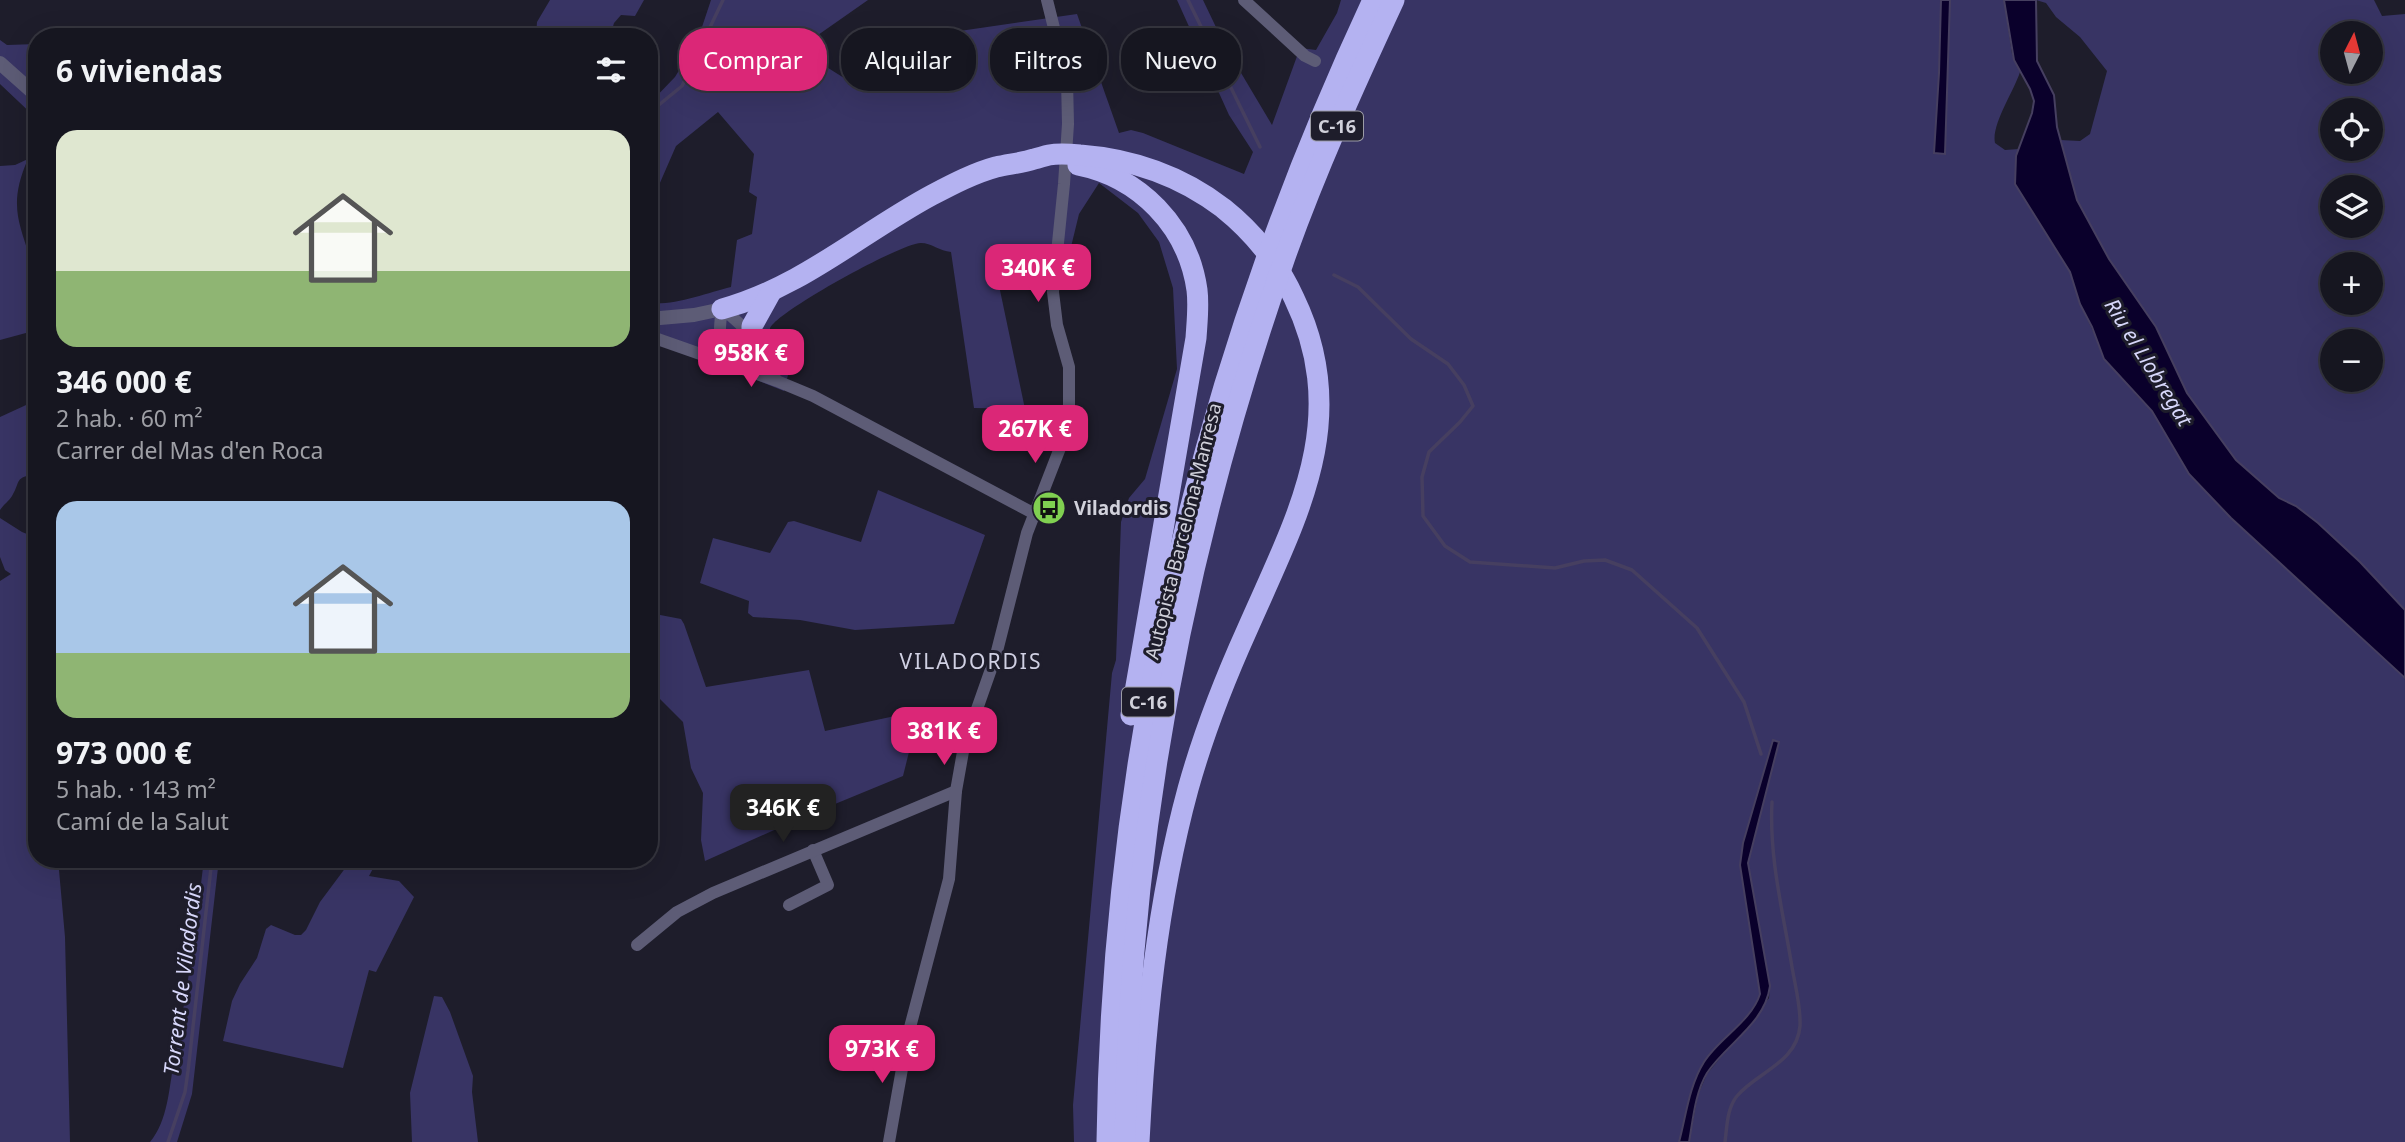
<!DOCTYPE html>
<html lang="es">
<head>
<meta charset="utf-8">
<style>
  :root { --surface:#161620; --page:#23232d; --text:#f1f3f6; --muted:#9e9fa5; --line:#35353e; --accent:#db2777 }
  body { margin:0; font-family:"Noto Sans",sans-serif; background:var(--page); color:var(--text); height:100vh; display:flex; flex-direction:column; font-size:26px; white-space:nowrap }
  * { box-sizing:border-box; margin:0 }
  p { font-size:23px; color:var(--muted) }
  .icon { flex:none; width:38px; height:38px; fill:none; stroke:currentColor; stroke-width:2; stroke-linecap:round; stroke-linejoin:round }
  .map { position:relative; flex:1; overflow:hidden }
  .details { position:absolute; left:28px; top:28px; width:630px; height:840px; display:flex; flex-direction:column; background:var(--surface); border-radius:28px; box-shadow:0 7px 28px #0002,0 0 0 2px var(--line) }
  .details>* { flex:none }
  .banner { position:absolute; left:679px; top:28px; width:665px; height:63px; display:flex; gap:14px }
  .needle { width:46px; rotate:6deg }
  .fabs { position:absolute; left:2320px; top:21px; display:grid; gap:14px }
  .fabs a { display:grid; place-items:center; width:63px; height:63px; border-radius:50%; background:var(--surface); box-shadow:0 7px 28px #0002,0 0 0 2px var(--line); font-size:35px }
  .price { position:absolute; translate:-50% -60px; padding:0 16px; border-radius:14px; background:var(--accent); color:#fff; font-size:23px; line-height:46px; filter:drop-shadow(0 2px 4px #0008) }
  .price::after { content:''; position:absolute; left:50%; top:42px; width:21px; height:16px; margin-left:-10px; background:inherit; clip-path:polygon(0 0,100% 0,50% 100%) }
  .price.on { background:#222; color:#fff }
  ul { padding:0; list-style:none }
  li { display:grid; align-content:center; gap:14px; height:371px; padding:0 28px }
  li span { display:grid; place-items:center; height:217px; border-radius:21px; color:#555 }
  li>.icon { margin-inline-start:auto }
  span .icon { width:126px; height:126px; fill:#fffc; stroke-width:1 }
  li b { font-size:30px }
  h2 { display:flex; justify-content:space-between; align-items:center; height:84px; padding:0 28px; font-size:30px }
  .tag { padding:0 24px; border-radius:28px; background:var(--surface); box-shadow:0 7px 28px #0002,0 0 0 2px var(--line); font-size:24px; line-height:63px }
  .tag.on { background:var(--accent); color:#fff }
  .map>svg:first-child { display:block }
</style>
</head>
<body>
<div class="map">
<svg width="2405" height="1142" viewBox="0 0 2405 1142">
  <rect width="100%" height="100%" fill="#1e1d2b"/>
  <g fill="#383464" fill-rule="evenodd">
    <path d="M550,0H644L635,16L621,15L614,23L610,37H536L537,22Z"/>
    <path d="M711,0H868L798,49L852,83L865,57L891,41L1077,14L1119,133L1131,130L1143,133L1244,174L1253,152L1229,115L1177,0H1203L1225,46L1272,125L1300,48L1316,50L1337,13L1341,0H1941L1939,73L1934,153L1944,154L1950,0H2004L2012,54L2020,72C2014,91 1991,125 1995,143L2005,150L2019,149L2016,156L2015,184L2070,272L2080,304L2100,346L2137,396L2152,411L2190,474L2231,518L2405,678V1142H1689L1698,1095L1707,1074L1769,998L1770,986L1748,863L1751,846L1743,843L1746,903L1760,994L1752,1011L1704,1062L1679,1142H1074L1073,1105L1112,673L1116,660L1121,522L1129,498L1145,479L1177,369L1173,288L1159,242L1138,213L1099,183L1079,214L1070,251L1026,252L993,257L1025,409L974,408L951,252C940,251 931,243 921,243C903,242 772,314 770,329C769,340 784,359 790,367L784,391L697,356L649,341V303C673,306 707,293 731,287L737,240L752,234L757,197L749,192L754,154L718,112L676,146L649,208V104L675,77L698,39Z"/>
    <path d="M2036,0H2374L2382,16L2405,14V610L2360,562L2318,523L2296,506L2279,498L2236,460L2187,393L2156,327L2112,265L2096,236L2077,200L2060,140L2080,141L2090,134L2107,71L2080,37L2056,17L2046,3ZM2333,33H2371V72H2333ZM2333,110H2371V149H2333ZM2333,187H2371V226H2333ZM2333,264H2371V303H2333ZM2333,341H2371V380H2333Z"/>
    <path d="M0,40L7,45L37,44V119L0,84Z"/>
    <path d="M28,159C4,213 25,229 36,281C39,296 37,314 37,330L0,340V166L15,165Z"/>
    <path d="M37,400V473C13,479 22,479 12,496C9,501 4,504 0,510V518L22,532L37,538V555L30,560L37,569V859H58L65,937L70,1142H0V581L11,574L5,570L0,557V417Z"/>
    <path d="M878,490L985,535L954,624L855,630L800,620L753,617L748,613L749,601L700,583L713,538L770,553L788,522L794,521L861,542Z"/>
    <path d="M655,614L681,619L684,624L706,687L809,670L825,731L909,713L934,714L959,721L953,734L911,744L903,776L801,818L705,861L701,840L703,793L691,768L683,722L649,688V615Z"/>
    <path d="M204,859H219L192,1094L177,1142H150C168,1121 169,1088 174,1061C187,994 196,927 204,859Z"/>
    <path d="M352,859H378L369,876L399,881L414,897L376,972L369,970L343,1068L223,1041L232,1001L240,984L257,958L266,929L271,925L295,935H301L306,930L320,902Z"/>
    <path d="M434,996L442,997L450,1012L473,1076L472,1092L478,1142H412L410,1093Z"/>
  </g>
  <g fill="#0a002b" stroke="#463f60" stroke-width="2">
    <path d="M1941,0H1950L1945,154L1934,153L1939,73Z"/>
    <path d="M2004,0H2036L2037,61L2054,95L2057,127L2077,200L2109,259L2156,327L2187,393L2236,460L2279,498L2296,506L2318,523L2360,562L2405,610V678L2231,518L2189,474L2152,411L2104,359L2092,327L2080,304L2070,272L2015,184L2016,156L2032,113L2034,101L2030,89L2014,60Z"/>
    <path d="M1773,740L1779,742L1748,863L1770,986C1765,1024 1727,1043 1707,1073C1695,1093 1693,1120 1689,1142H1679C1686,1116 1689,1086 1704,1062C1719,1038 1751,1022 1760,994L1740,865L1743,843Z"/>
  </g>
  <g fill="none" stroke-linecap="round" stroke-linejoin="round">
    <g stroke="#463f60" stroke-width="3.5">
      <path d="M1188,0L1260,147"/>
      <path d="M649,113L682,86L723,0"/>
      <path d="M1334,275L1358,287L1411,339L1448,364L1464,385L1473,406L1460,422L1429,452L1422,477L1423,516L1445,546L1470,562L1555,568L1584,561L1605,560L1632,570L1697,628L1744,702L1761,754"/>
      <path d="M168,1142L185,1092L188,1071L212,859"/>
      <path d="M1725,1142C1727,1127 1727,1108 1737,1096C1757,1072 1797,1063 1800,1026C1801,1007 1795,985 1792,967C1783,912 1769,858 1772,802"/>
    </g>
    <g stroke="#5d5c76" stroke-width="12">
      <path d="M1244,0L1305,56L1315,61"/>
      <path d="M649,336L777,381L813,396L1033,513"/>
      <path d="M735,366C718,344 718,335 722,309C733,317 744,326 751,338C760,352 762,366 775,378"/>
      <path d="M789,905L828,885L813,850"/>
      <path d="M637,945L677,912L713,893L956,791"/>
      <path d="M889,1142L908,1035L949,879L956,791L964,746L996,655L1027,533L1060,448L1069,405V367L1057,325L1053,292L1064,184L1068,124L1067,80L1047,0"/>
    </g>
    <g stroke="#5d5c76" stroke-width="14">
      <path d="M0,63L37,96"/>
      <path d="M649,319L694,315L722,309"/>
    </g>
    <g stroke="#b4b2f1" stroke-width="21">
      <path d="M1078,165C1139,177 1188,226 1197,290C1199,306 1197,322 1196,338L1131,715"/>
      <path d="M722,309C802,287 861,233 932,195C953,184 974,173 996,167C1009,164 1022,163 1034,159C1039,158 1044,156 1049,155C1059,153 1070,154 1080,155C1133,159 1181,176 1223,208C1253,232 1278,263 1294,298C1353,420 1296,518 1247,630C1224,681 1203,735 1188,789C1157,903 1145,1024 1139,1142"/>
      <path d="M752,338V326L771,292"/>
      <path d="M1107,1142C1112,743 1204,361 1373,0"/>
      <path d="M1125,1142C1128,840 1185,542 1285,257C1316,170 1355,84 1394,0"/>
    </g>
  </g>
  <defs>
    <symbol id="bus-disc" viewBox="-11 -11 22 22"><circle r="9.5" fill="#80d051" stroke="#1e1d2b"/><path d="M-5-6H5V4H4V6H2V4H-2V6H-4V4H-5ZM-3.5-4V0h7V-4ZM-3.5 1.2v1.5H-2V1.2ZM2 1.2v1.5H3.5V1.2Z" fill="#111"/></symbol>
  </defs>
  <g fill-rule="evenodd">
    <use href="#bus-disc" x="1030" y="489" width="38" height="38"/>
  </g>
  <g text-anchor="middle" dominant-baseline="central" stroke-width="6" stroke-linejoin="round" paint-order="stroke">
    <g fill="#1e1d2b" stroke="#9b9ba6" stroke-width="2">
      <rect x="1311" y="111.5" width="52" height="29" rx="5"/>
      <rect x="1122" y="687.5" width="52" height="29" rx="5"/>
    </g>
    <g font-size="18" font-weight="bold" fill="#d1d1db">
      <text x="1337" y="126">C-16</text>
      <text x="1148" y="702">C-16</text>
    </g>
    <g font-size="19" font-weight="bold" fill="#d1d1db" stroke="#1e1d2b" text-anchor="start">
      <text x="1074" y="508">Viladordis</text>
    </g>
    <g font-size="19" fill="#d1d1db" stroke="#1e1d2b">
      <text transform="translate(1183 531) rotate(-76)">Autopista Barcelona-Manresa</text>
    </g>
    <g font-size="21" font-style="italic" fill="#d7d7fa" stroke="#1e1d2b">
      <text transform="translate(2149 362) rotate(58)">Riu el Llobregat</text>
      <text transform="translate(182 979) rotate(-83)">Torrent de Viladordis</text>
    </g>
    <g font-size="21" letter-spacing="2" fill="#d0d0e3" stroke="#1e1d2b">
      <text x="971" y="661">VILADORDIS</text>
    </g>
  </g>
</svg>
<div class="fabs">
<a><svg class="needle" viewBox="-14 -14 28 28"><path d="M0-13l5 13h-10z" fill="#e53935"/><path d="M0 13l5-13h-10z" fill="#9e9fa5"/></svg></a>
<a><svg class="icon" aria-label="locate" viewBox="0 0 24 24"><circle cx="12" cy="12" r="6"/><path d="M12 2v4M12 18v4M2 12h4M18 12h4"/></svg></a>
<a><svg class="icon" aria-label="layers" viewBox="0 0 24 24"><path d="M12 4l9 5-9 5-9-5zM3 14l9 5 9-5"/></svg></a>
<a>+</a>
<a>−</a>
</div>
<b class="price" style="left:1038px;top:304px">340K €</b>
<b class="price" style="left:751px;top:389px">958K €</b>
<b class="price" style="left:1035px;top:465px">267K €</b>
<b class="price" style="left:944px;top:767px">381K €</b>
<b class="price on" style="left:783px;top:844px">346K €</b>
<b class="price" style="left:882px;top:1085px">973K €</b>
<div class="banner">
<a class="tag on">Comprar</a>
<a class="tag">Alquilar</a>
<a class="tag">Filtros</a>
<a class="tag">Nuevo</a>
</div>
<section class="details">
<h2>6 viviendas<svg class="icon" aria-label="filters" viewBox="0 0 24 24"><path d="M4 7h16M4 17h16"/><circle cx="9" cy="7" r="2"/><circle cx="15" cy="17" r="2"/></svg></h2>
<ul>
<li><span style="background:linear-gradient(#dfe7d0 65%,#8fb573 0)"><svg class="icon" aria-label="home" viewBox="0 0 24 24"><path d="M3 11l9-7 9 7M6 9v11h12V9"/></svg></span><div><b>346 000 €</b><p>2 hab. · 60 m²</p><p>Carrer del Mas d'en Roca</p></div></li>
<li><span style="background:linear-gradient(#a9c7e8 70%,#8fb573 0)"><svg class="icon" aria-label="home" viewBox="0 0 24 24"><path d="M3 11l9-7 9 7M6 9v11h12V9"/></svg></span><div><b>973 000 €</b><p>5 hab. · 143 m²</p><p>Camí de la Salut</p></div></li>
</ul>
</section>
</div>
</body>
</html>
